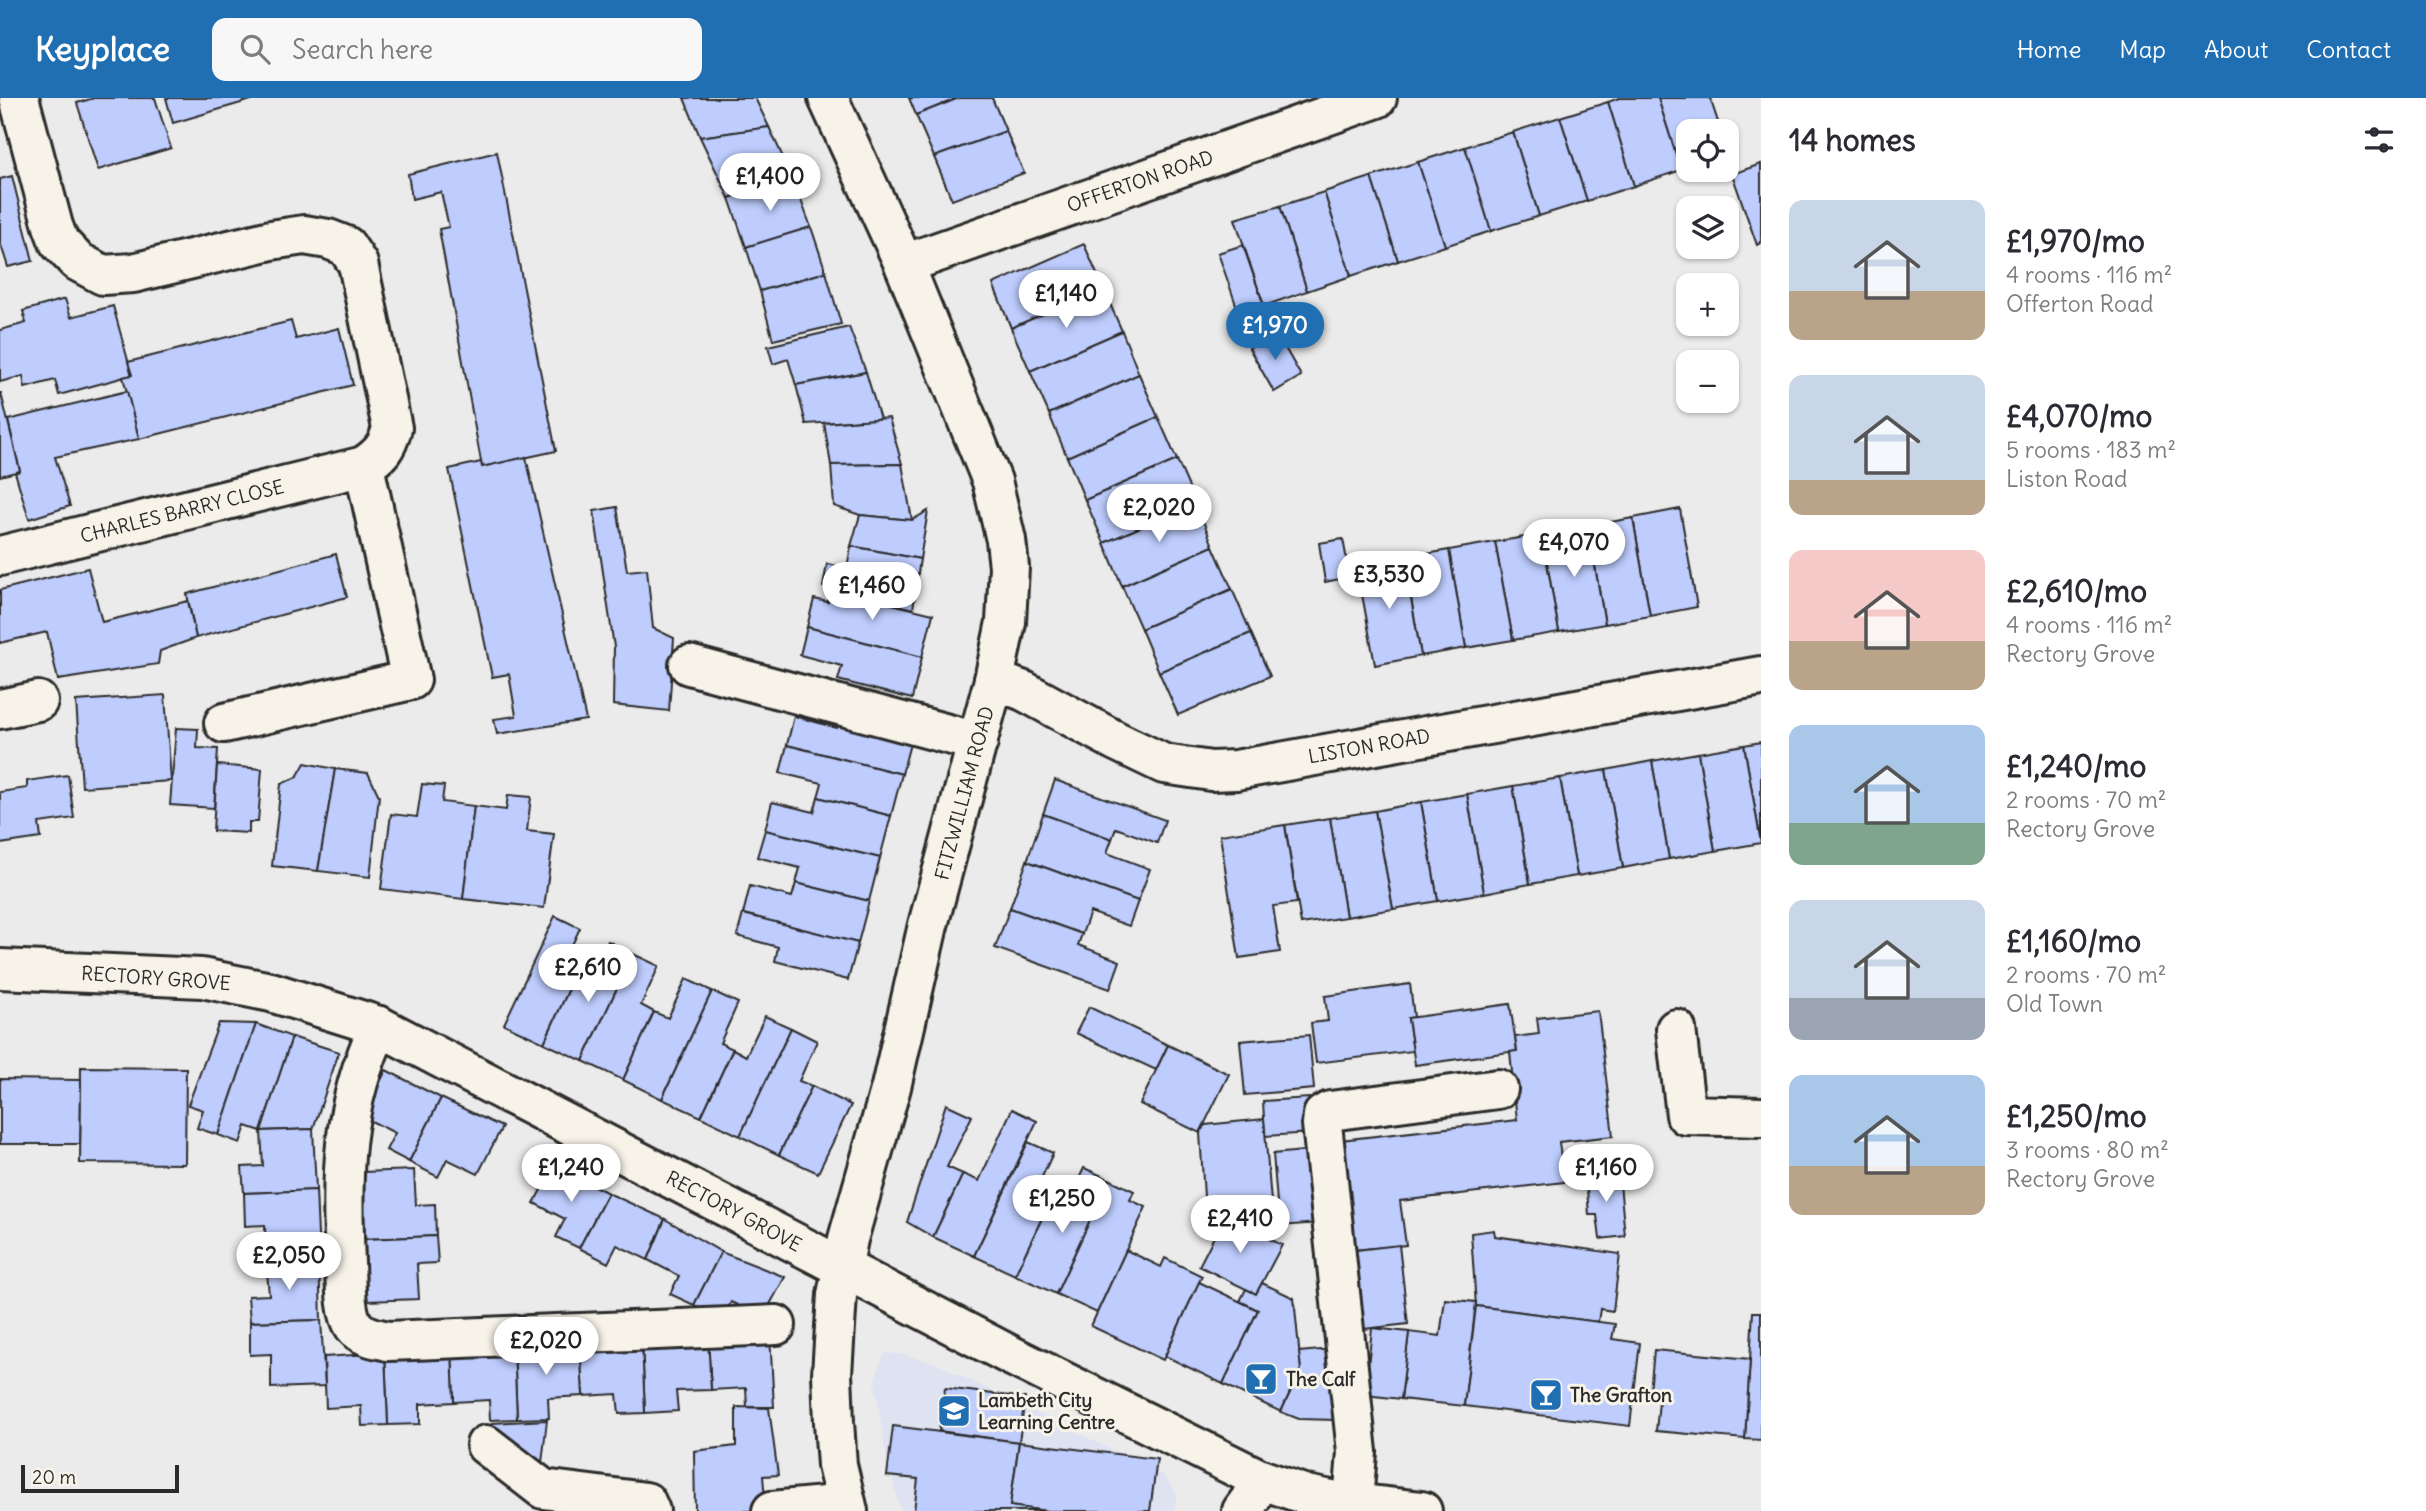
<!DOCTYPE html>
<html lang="en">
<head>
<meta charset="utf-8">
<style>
  :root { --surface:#fff; --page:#f7f7f7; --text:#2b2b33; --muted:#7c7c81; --accent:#1f6fb2 }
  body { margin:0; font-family:Delius,sans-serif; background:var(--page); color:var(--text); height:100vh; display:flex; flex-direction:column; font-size:26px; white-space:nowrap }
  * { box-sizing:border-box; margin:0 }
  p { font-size:23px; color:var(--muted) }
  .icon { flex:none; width:38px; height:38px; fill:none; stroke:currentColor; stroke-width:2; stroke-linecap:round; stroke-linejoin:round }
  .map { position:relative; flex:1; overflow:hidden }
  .details { display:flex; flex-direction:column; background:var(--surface); width:665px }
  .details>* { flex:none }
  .controls { position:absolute; left:1676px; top:21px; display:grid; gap:14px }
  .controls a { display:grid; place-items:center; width:63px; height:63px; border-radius:14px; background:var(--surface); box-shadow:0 2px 5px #0004; font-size:35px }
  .scale { position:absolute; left:21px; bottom:18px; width:158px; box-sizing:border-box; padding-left:7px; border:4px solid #2b2b2b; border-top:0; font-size:19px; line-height:24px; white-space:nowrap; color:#2b2b2b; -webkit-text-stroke:5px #f7f3e8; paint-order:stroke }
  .price { position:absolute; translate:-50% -60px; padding:0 16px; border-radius:24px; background:#fff; color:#222; font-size:23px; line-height:46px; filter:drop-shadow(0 2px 4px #0008) }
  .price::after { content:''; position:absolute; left:50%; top:42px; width:21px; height:16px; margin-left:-10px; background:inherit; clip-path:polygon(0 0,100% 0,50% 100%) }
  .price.on { background:var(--accent); color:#fff }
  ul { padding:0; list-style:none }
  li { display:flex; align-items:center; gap:21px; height:175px; padding:0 28px }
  li span { display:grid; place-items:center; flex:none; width:196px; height:140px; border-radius:14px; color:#555 }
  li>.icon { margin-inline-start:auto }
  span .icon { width:84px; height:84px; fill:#fffc; stroke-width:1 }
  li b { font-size:30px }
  h2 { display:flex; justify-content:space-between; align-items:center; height:84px; padding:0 28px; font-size:30px }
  header { display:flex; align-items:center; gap:42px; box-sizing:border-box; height:98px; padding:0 35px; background:var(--accent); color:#fff }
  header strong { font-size:33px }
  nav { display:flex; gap:38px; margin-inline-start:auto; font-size:24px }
  .search { width:490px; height:63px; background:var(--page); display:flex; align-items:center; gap:18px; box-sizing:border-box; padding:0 24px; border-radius:14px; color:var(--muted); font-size:26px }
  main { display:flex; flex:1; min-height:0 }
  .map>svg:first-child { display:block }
</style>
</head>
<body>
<header>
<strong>Keyplace</strong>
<div class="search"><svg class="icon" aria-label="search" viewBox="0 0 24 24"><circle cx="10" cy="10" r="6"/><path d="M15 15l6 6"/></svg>Search here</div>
<nav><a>Home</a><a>Map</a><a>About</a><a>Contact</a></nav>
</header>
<main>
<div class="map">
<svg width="1761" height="1413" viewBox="0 0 1761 1413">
  <rect width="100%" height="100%" fill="#ecebec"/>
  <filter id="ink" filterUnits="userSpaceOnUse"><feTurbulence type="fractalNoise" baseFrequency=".0143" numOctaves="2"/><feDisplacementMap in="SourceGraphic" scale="14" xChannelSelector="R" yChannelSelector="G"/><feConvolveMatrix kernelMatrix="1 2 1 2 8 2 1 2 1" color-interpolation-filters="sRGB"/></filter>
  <g filter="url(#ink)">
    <path fill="#dee2f1" d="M885,1255L901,1256L935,1265L1163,1377L1177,1396L1174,1413H901L886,1359L875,1284L878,1270Z"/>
    <g fill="#becdfe" stroke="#2b2b2b" stroke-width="2">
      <path d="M94,0H155L171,50L98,72L77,5Z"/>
      <path d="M166,0H258L173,25Z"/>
      <path d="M684,0H755L769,29L700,39Z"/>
      <path d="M909,0H959L916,17Z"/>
      <path d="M959,0H992L1006,33L934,59L916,17Z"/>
      <path d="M1619,0H1658L1681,72L1634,88L1608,4Z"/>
      <path d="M1658,0H1710L1721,33H1689V70L1681,72Z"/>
      <path d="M1608,4L1634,88L1587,103L1560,19Z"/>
      <path d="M1560,19L1587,103L1539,118L1513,34Z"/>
      <path d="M769,29L793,81L729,100L700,39Z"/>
      <path d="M1006,33L1024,75L952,102L934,59Z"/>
      <path d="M1513,34L1539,118L1491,133L1465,49Z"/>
      <path d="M1465,49L1491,133L1445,148L1418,64Z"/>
      <path d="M497,54L556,353L482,369L439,131L449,129L441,94L412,101L408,76Z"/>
      <path d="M1418,64L1445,148L1398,163L1371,79Z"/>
      <path d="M1761,66V145L1757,147L1732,76Z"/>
      <path d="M12,78L33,163L8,169L0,144V81Z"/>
      <path d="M1371,79L1398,163L1351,178L1324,94Z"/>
      <path d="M793,81L811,129L746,149L729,100Z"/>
      <path d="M1324,94L1351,178L1307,193L1280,108Z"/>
      <path d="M1280,108L1307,193L1264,208L1235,121Z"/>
      <path d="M811,129L826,174L760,193L746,149Z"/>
      <path d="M1084,146L1103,190L1011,230L993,186Z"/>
      <path d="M1243,147L1264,208L1240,218L1218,155Z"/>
      <path d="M826,174L841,226L773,242L760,193Z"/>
      <path d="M1103,190L1122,233L1030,273L1011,230Z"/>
      <path d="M65,201L71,219L113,208L132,277L59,297L55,282L25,290L23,278L0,284V232L26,225L23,213Z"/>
      <path d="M291,223L296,241L339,230L353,287L139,341L123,279L132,277L128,264Z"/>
      <path d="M849,229L866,274L796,287L788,261L773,266L768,248Z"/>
      <path d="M1122,233L1139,276L1049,316L1030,273Z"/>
      <path d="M1276,234L1301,278L1274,294L1249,250Z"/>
      <path d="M866,274L880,321L806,326L796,287Z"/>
      <path d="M1139,276L1158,319L1067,359L1049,316Z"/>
      <path d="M127,293L139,341L55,359L70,408L29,421L15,374L20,373L8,322Z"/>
      <path d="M1,295L20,373L0,378V295Z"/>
      <path d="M1158,319L1177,362L1085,402L1067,359Z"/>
      <path d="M889,320L902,366L831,367L824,325Z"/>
      <path d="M526,359L586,622L497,636L494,621L516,618L509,576L492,579L449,371L481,364L482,369Z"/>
      <path d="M1177,362L1196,405L1104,445L1085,402Z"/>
      <path d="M902,366L912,422L860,417L834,408L831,367Z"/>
      <path d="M1196,405L1213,448L1122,488L1104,445Z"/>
      <path d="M617,409L627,473L647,471L653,530L674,540L669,613L613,607L614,549L594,413Z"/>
      <path d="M1680,411L1697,509L1650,518L1633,420Z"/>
      <path d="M928,413L920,461L851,448L860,417L912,422Z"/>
      <path d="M1633,420L1650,518L1605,526L1588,428Z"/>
      <path d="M1588,428L1605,526L1559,534L1542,436Z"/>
      <path d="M1542,436L1559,534L1513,542L1495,444Z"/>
      <path d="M1343,441L1350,479L1325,484L1319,445Z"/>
      <path d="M1495,444L1513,542L1466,550L1449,452Z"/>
      <path d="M851,448L920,461L913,511L823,489L827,466L847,470Z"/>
      <path d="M1213,448L1232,491L1141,531L1122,488Z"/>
      <path d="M1449,452L1466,550L1421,558L1404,460Z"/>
      <path d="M336,456L347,499L196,540L187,496Z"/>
      <path d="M1404,460L1421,558L1375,567L1357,469Z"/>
      <path d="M88,470L102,524L188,503L196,540L160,553L158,566L58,582L47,534L0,545V492Z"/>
      <path d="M830,491L933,516L922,559L807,529L814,501L828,504Z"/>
      <path d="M1232,491L1251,535L1159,574L1141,531Z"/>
      <path d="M807,529L922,559L912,601L838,582L842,568L800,557Z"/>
      <path d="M1251,535L1270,578L1178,617L1159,574Z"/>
      <path d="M165,597L171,683L82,689L76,603Z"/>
      <path d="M841,615L913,634L902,676L787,647L794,618L837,630Z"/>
      <path d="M176,630L198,631L197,650L218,651L214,710L170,707Z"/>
      <path d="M1761,644V745L1744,647Z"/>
      <path d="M787,647L902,676L891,718L818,699L822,685L780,675Z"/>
      <path d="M1744,647L1761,745L1715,753L1698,655Z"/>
      <path d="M1698,655L1715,753L1669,761L1652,663Z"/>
      <path d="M1652,663L1669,761L1623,770L1606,672Z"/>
      <path d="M305,665L335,671L318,773L272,768L281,686L297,679Z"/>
      <path d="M217,667L262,671L258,724H249V735L213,733Z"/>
      <path d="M335,671L368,675L379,698L370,779L318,773Z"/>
      <path d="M1606,672L1623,770L1577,778L1560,680Z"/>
      <path d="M68,677L74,720L39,725L41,740L0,746V694L27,690V683Z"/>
      <path d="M1560,680L1577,778L1530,786L1513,688Z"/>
      <path d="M1055,682L1165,722L1157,745L1116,730L1112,741L1043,716Z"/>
      <path d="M422,686L444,688L442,704L474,708L463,801L381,791L391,716L417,719Z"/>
      <path d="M1513,688L1530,786L1484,795L1467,696Z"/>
      <path d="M1467,696L1484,795L1438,803L1421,704Z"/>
      <path d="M508,697L531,699L527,733L554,736L544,810L463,801L474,708L506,712Z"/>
      <path d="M818,699L891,718L880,760L765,732L772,704L814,714Z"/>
      <path d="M1421,704L1438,803L1393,811L1375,713Z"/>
      <path d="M1375,713L1393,811L1346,819L1330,720Z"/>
      <path d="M1043,716L1112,741L1107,755L1150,771L1138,803L1027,763Z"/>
      <path d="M1330,720L1346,819L1301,826L1285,727Z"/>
      <path d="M1285,727L1297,805L1273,808L1280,854L1239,860L1220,737Z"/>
      <path d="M765,732L880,760L869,803L796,785L800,770L757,759Z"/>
      <path d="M1027,763L1138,803L1129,828L1090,814L1082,836L1010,810Z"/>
      <path d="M796,785L869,803L858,845L743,816L750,788L792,799Z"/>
      <path d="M1010,810L1082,836L1078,847L1120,863L1110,891L995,850Z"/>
      <path d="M743,816L858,845L848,882L775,863L778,849L737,838Z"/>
      <path d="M555,818L580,830L561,870L576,876L544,945L504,926Z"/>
      <path d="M608,843L633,856L583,963L544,945L576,876L589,883Z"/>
      <path d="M633,856L659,868L641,907L654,914L623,982L583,963Z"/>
      <path d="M686,881L712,893L662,1001L623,982L654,914L668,920Z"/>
      <path d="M1410,886L1414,919L1408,920L1413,953L1316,965L1311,925L1328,923L1325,898Z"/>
      <path d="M712,893L738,905L720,945L733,951L701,1019L662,1001Z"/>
      <path d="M1510,906L1517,953L1415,967L1408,920Z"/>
      <path d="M1089,909L1168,947L1156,972L1076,935Z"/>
      <path d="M1598,913L1613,1038L1559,1044L1564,1084L1400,1103L1406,1147L1344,1153L1332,1043L1517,1022L1510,954L1517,953L1515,939L1539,936L1537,920Z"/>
      <path d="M765,918L791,930L740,1038L701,1019L733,951L746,958Z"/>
      <path d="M219,925L256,926L218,1037L197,1030L203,1012L188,1007Z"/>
      <path d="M256,926L292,939L261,1033L246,1028L240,1045L218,1037Z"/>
      <path d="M791,930L817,943L799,983L812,988L779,1057L740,1038Z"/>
      <path d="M1309,937L1314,991L1245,997L1240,943Z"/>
      <path d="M292,939L339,954L313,1031L261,1033Z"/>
      <path d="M1168,947L1229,976L1200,1035L1140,1006Z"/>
      <path d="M81,969L186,970L185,1066L80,1065Z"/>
      <path d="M386,972L441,1000L409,1064L386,1052L395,1035L363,1019Z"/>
      <path d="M0,981L81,982L80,1046H0Z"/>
      <path d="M812,988L851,1007L818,1075L779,1057Z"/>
      <path d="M441,1000L502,1029L478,1076L447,1061L438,1079L409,1064Z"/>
      <path d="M1309,1000L1311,1035L1265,1038L1263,1003Z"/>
      <path d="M946,1006L972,1018L947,1069L963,1076L933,1139L907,1124Z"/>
      <path d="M1012,1011L1037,1023L974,1158L933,1139L963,1076L979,1083Z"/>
      <path d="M1264,1021L1273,1127L1246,1130L1224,1119L1218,1130L1206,1131L1200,1035L1205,1027Z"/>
      <path d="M313,1031L316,1092L244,1095L242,1069L263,1068L261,1033Z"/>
      <path d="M1028,1044L1053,1055L1029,1107L1045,1114L1015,1177L974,1158Z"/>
      <path d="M1313,1052L1319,1125L1279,1128L1273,1056Z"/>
      <path d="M554,1067L608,1095L579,1150L556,1139L565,1121L534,1105Z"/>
      <path d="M1084,1070L1109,1081L1056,1196L1015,1177L1045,1114L1060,1121Z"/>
      <path d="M414,1072L416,1107L435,1106L436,1138L365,1141L362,1074Z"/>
      <path d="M1619,1075L1625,1138L1600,1141L1597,1117H1589L1586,1078Z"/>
      <path d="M1109,1081L1134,1093L1130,1102L1146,1109L1097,1215L1056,1196Z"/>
      <path d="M316,1092L319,1160L266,1162L265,1127L245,1128L244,1095Z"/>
      <path d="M608,1095L665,1121L648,1162L617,1147L608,1165L579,1150Z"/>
      <path d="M1224,1119L1282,1147L1256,1196L1199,1168Z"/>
      <path d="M665,1121L721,1154L694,1207L670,1196L679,1178L648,1162Z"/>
      <path d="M1494,1132L1495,1138L1620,1156L1613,1213L1600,1211L1598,1224L1476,1208L1471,1135Z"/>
      <path d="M436,1138L438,1165L417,1166L419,1201L367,1203L365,1141Z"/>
      <path d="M1399,1147L1408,1226L1364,1231L1356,1152Z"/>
      <path d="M1126,1152L1161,1169L1165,1160L1202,1178L1163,1262L1091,1228Z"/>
      <path d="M721,1154L785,1179L763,1219L731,1204L722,1222L694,1207Z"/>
      <path d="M319,1160L321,1222L250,1224L248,1198L269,1197L266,1162Z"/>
      <path d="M1199,1184L1258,1212L1223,1286L1165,1258Z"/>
      <path d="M1262,1185L1294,1200L1301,1271L1281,1314L1223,1286L1258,1212L1240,1203L1246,1191L1256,1196Z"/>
      <path d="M1445,1201L1476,1204L1464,1308L1401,1301L1409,1234L1440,1238Z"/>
      <path d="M1476,1208L1615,1226L1612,1241L1640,1245L1630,1328L1464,1308Z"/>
      <path d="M1753,1214H1761V1342L1745,1341Z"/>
      <path d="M321,1222L325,1288L271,1290V1256L250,1257V1224Z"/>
      <path d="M1372,1230L1409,1234L1401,1301L1365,1297Z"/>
      <path d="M770,1237L774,1309H747L746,1290L711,1292L708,1240Z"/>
      <path d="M708,1240L711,1292L676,1293L678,1313L645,1315L642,1243Z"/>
      <path d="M642,1243L645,1315L619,1316L617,1296L583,1298L580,1246Z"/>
      <path d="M580,1246L583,1298L548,1300L549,1320L517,1321L514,1249Z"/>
      <path d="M514,1249L517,1321L490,1322L489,1302L454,1304L452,1251Z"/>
      <path d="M452,1251L454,1304L420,1306V1326L388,1327L385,1255Z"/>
      <path d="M1332,1251L1336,1322L1299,1321L1281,1314L1301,1271L1299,1254Z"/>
      <path d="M1654,1252L1750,1261L1745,1341L1656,1333L1660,1294H1650Z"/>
      <path d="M385,1255L388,1327L362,1328L361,1308L326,1310L324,1259Z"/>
      <path d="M945,1290L1025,1300L1019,1344L939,1333Z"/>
      <path d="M736,1309L769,1310L778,1377L763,1378L766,1413H695L694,1353L736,1348Z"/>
      <path d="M547,1322L542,1365L523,1361L491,1333L492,1325Z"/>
      <path d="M893,1328L1019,1344L1010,1408L1048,1413H914L918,1381L887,1378Z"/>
      <path d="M1019,1344L1157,1361L1150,1413H1048L1010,1408Z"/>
    </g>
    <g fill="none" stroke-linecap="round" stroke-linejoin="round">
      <defs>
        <g id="minor">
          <path d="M828,0L904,166L992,383L1006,442L1009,469L1006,524L994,582L928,827L891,989L848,1141L837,1197L832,1276L834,1324L837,1367L848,1413"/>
          <path d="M904,166L1377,0"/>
          <path d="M0,458L364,368C380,357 387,350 392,330L358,166L346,148L328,141L304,137L271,142L133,175L103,177L77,163L59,144L53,128L19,0"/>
          <path d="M689,567L978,644"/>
          <path d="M994,582L1024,593L1116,643L1164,666L1211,673L1236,672L1761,578"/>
          <path d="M0,611L38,603"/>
          <path d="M224,625L411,582L364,368"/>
          <path d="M0,871L202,880L271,894L379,928L1010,1257L1260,1381"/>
          <path d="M379,928C341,1010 341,1076 345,1165C346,1182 344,1213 354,1228C362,1239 376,1240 388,1243L776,1227"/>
          <path d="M1676,931L1686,1017L1761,1019"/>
          <path d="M486,1347L543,1391L646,1404L650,1413"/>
          <path d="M1353,1405L1357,1354L1322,1026L1323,1017L1330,1013L1498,991"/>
          <path d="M772,1413L846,1406"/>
        </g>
        <path id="major" d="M1242,1413L1250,1402L1260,1381L1306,1397L1336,1403L1422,1413"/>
      </defs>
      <use href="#minor" stroke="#2b2b2b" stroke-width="44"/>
      <use href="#major" stroke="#2b2b2b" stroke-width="44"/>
      <use href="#minor" stroke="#f7f3e8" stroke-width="38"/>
      <use href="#major" stroke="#f7f3e8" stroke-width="38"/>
    </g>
  </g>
  <defs>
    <symbol id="bar-square" viewBox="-11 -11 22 22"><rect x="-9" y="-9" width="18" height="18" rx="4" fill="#1f6fb2" stroke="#f7f3e8"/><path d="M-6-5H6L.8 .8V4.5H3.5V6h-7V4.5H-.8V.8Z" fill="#fff"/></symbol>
    <symbol id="university-square" viewBox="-11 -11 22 22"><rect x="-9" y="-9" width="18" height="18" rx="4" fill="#1f6fb2" stroke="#f7f3e8"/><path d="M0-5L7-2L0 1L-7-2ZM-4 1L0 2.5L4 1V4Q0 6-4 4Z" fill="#fff"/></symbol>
  </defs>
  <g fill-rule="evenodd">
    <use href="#bar-square" x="1242" y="1262" width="38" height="38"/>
    <use href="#bar-square" x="1527" y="1278" width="38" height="38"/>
    <use href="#university-square" x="935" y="1294" width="38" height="38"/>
  </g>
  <g text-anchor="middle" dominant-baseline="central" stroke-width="6" stroke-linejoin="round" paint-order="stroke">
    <g font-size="19" fill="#2b2b2b" stroke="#f7f3e8">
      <text transform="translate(1140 83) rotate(-19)">OFFERTON ROAD</text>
      <text transform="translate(182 413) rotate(-14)">CHARLES BARRY CLOSE</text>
      <text transform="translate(1369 648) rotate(-10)">LISTON ROAD</text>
      <text transform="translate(964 695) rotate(-75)">FITZWILLIAM ROAD</text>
      <text transform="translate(156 880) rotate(4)">RECTORY GROVE</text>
      <text transform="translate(734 1113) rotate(28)">RECTORY GROVE</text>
    </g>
    <g font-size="19" font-weight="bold" fill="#2b2b2b" stroke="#f7f3e8" text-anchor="start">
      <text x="1286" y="1281">The Calf</text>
      <text x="1570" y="1297">The Grafton</text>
      <text x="978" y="1302">Lambeth City<tspan x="978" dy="22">Learning Centre</tspan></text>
    </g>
  </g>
</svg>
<div class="controls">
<a><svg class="icon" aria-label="locate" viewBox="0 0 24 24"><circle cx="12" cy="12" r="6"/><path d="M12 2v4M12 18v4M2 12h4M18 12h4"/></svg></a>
<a><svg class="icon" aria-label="layers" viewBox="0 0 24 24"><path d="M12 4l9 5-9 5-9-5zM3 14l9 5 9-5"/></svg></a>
<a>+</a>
<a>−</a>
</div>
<div class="scale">20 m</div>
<b class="price" style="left:770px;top:115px">£1,400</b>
<b class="price" style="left:1066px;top:232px">£1,140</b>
<b class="price on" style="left:1275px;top:264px">£1,970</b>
<b class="price" style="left:1159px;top:446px">£2,020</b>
<b class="price" style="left:1574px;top:481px">£4,070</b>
<b class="price" style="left:1389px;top:513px">£3,530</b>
<b class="price" style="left:872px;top:524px">£1,460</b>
<b class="price" style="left:588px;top:906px">£2,610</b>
<b class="price" style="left:571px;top:1106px">£1,240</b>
<b class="price" style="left:1606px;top:1106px">£1,160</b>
<b class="price" style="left:1062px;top:1137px">£1,250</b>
<b class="price" style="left:1240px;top:1157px">£2,410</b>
<b class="price" style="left:289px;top:1194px">£2,050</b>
<b class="price" style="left:546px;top:1279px">£2,020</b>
</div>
<section class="details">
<h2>14 homes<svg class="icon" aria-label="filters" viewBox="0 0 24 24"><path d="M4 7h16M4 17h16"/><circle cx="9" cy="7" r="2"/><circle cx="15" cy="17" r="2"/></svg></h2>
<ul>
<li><span style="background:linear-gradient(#c9d6e8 65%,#b9a48a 0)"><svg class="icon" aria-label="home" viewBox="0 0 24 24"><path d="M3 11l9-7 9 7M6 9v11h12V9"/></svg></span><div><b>£1,970/mo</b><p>4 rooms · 116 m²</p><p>Offerton Road</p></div></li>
<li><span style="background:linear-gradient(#c9d6e8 75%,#b9a48a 0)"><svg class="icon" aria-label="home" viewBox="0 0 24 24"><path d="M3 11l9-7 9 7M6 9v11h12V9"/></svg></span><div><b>£4,070/mo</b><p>5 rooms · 183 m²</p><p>Liston Road</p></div></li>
<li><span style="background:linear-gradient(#f6c9c9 65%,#b9a48a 0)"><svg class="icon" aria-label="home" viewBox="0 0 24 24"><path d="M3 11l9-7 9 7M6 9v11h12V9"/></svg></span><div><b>£2,610/mo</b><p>4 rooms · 116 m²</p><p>Rectory Grove</p></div></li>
<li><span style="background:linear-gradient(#a9c7e8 70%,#7fa58c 0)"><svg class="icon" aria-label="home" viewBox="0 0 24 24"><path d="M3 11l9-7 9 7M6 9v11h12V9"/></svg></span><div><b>£1,240/mo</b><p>2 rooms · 70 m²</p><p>Rectory Grove</p></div></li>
<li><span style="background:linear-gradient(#c9d6e8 70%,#9aa5b1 0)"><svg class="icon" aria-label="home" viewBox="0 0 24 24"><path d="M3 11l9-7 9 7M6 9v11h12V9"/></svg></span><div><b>£1,160/mo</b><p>2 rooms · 70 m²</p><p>Old Town</p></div></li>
<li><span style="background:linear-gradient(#a9c7e8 65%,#b9a48a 0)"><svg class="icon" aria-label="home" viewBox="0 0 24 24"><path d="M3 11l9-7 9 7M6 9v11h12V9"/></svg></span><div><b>£1,250/mo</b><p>3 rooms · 80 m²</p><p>Rectory Grove</p></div></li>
</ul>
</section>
</main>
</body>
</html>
